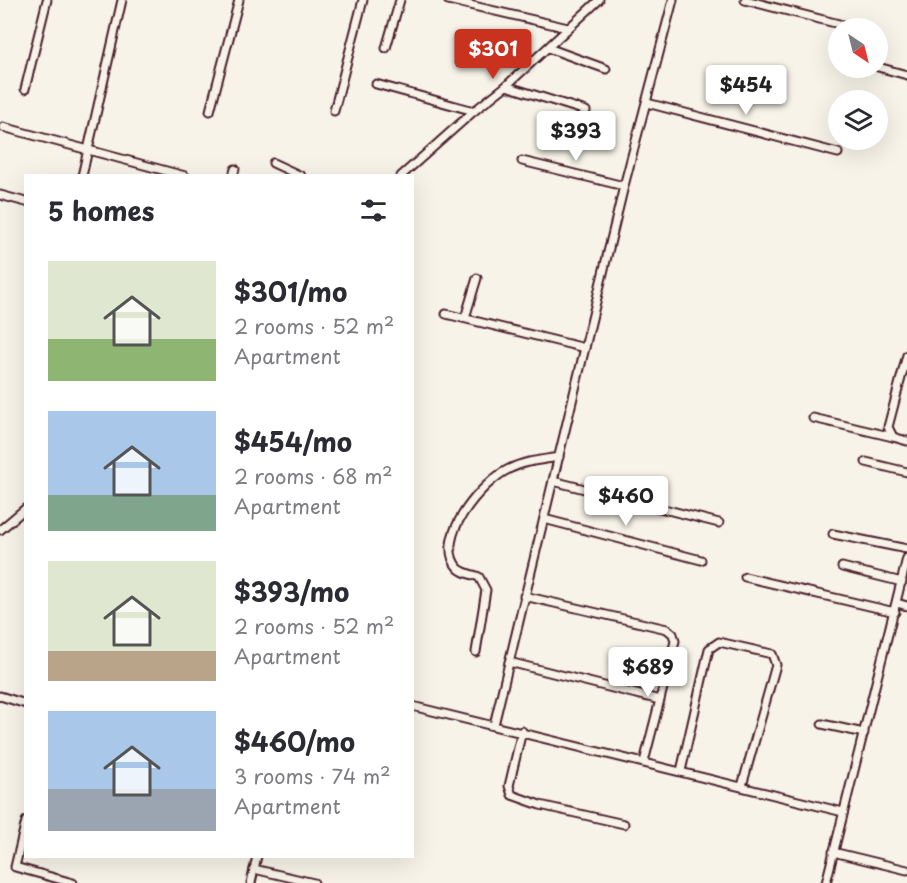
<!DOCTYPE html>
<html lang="en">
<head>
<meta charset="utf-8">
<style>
  :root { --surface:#fff; --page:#f2f2f3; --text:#2b2b33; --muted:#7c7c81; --accent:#c8321e }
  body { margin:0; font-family:"Playpen Sans",sans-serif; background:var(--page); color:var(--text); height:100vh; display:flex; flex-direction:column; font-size:22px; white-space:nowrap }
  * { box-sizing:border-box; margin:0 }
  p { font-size:20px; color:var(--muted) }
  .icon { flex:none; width:33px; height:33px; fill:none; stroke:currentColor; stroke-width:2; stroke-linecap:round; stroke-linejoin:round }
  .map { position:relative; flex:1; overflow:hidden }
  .details { position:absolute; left:24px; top:174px; width:390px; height:684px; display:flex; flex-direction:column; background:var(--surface); border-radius:0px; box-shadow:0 6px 24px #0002 }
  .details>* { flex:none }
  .needle { width:39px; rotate:145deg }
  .controls { position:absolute; left:828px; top:18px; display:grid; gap:12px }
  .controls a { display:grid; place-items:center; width:60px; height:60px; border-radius:50%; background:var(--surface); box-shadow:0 6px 24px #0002; font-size:30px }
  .price { position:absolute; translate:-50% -51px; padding:0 14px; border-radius:6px; background:#fff; color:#222; font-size:20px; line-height:39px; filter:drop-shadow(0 2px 3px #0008) }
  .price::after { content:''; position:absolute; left:50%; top:36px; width:18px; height:14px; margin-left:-9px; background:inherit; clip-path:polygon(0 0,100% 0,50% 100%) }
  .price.on { background:var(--accent); color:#fff }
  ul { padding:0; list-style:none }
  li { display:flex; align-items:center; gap:18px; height:150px; padding:0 24px }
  li span { display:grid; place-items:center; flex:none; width:168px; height:120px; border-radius:0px; color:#555 }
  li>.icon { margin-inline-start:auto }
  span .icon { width:72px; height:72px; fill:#fffc; stroke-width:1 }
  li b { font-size:26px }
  h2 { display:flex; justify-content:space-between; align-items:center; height:72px; padding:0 24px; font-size:26px }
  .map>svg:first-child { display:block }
</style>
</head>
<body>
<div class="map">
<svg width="907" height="883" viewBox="0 0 907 883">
  <rect width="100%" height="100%" fill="#f7f3e8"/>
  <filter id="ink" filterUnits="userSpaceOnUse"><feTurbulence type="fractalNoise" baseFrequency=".0167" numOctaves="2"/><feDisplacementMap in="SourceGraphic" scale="12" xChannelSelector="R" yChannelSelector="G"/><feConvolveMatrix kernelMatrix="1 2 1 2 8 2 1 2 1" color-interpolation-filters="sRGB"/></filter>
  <g filter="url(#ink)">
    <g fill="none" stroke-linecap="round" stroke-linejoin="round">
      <defs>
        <g id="minor">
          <path d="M448,0L568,28"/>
          <path d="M745,0L843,25L847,28"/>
          <path d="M386,48L400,0"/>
          <path d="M548,48L606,69"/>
          <path d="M878,67L907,75"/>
          <path d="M376,84L474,111"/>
          <path d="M506,86L586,111"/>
          <path d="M25,89L47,0"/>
          <path d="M647,103L838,153"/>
          <path d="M210,111L239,0"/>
          <path d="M334,111L363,0"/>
          <path d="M3,127L185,176"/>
          <path d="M522,161L624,186"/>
          <path d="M273,163L301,176"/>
          <path d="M82,176L122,0"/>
          <path d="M233,176L235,169"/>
          <path d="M401,176L474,111L506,86L599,0"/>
          <path d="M0,195L26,202"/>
          <path d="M446,314L585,348"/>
          <path d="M465,318L477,278"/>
          <path d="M907,355L888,427L893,437L907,441"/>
          <path d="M813,418L893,437"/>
          <path d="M866,462L907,472"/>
          <path d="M553,481L719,523"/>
          <path d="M544,519L701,560"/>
          <path d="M0,530L26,508"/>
          <path d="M833,534L907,549"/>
          <path d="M842,567L902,582"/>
          <path d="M745,577L895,612"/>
          <path d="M524,596L667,629L673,634L675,641L644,762"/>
          <path d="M897,603L907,606"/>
          <path d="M476,652L486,590L479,577C472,574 464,574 458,568C432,539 483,481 509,469C524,461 542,460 559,457"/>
          <path d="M509,662L660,700"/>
          <path d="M0,696L26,704"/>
          <path d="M412,706L843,812"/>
          <path d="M822,724L864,733"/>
          <path d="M494,725L624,186L673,0"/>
          <path d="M522,731L509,786L512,795L540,805L624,824"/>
          <path d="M681,771L709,649L719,642L772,654L776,665L742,786"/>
          <path d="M26,821L15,867L73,883"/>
          <path d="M833,852L907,870"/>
          <path d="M254,869L314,883"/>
          <path d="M251,883L257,856"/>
          <path d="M826,883L907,558"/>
        </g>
      </defs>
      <use href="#minor" stroke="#4a1f2b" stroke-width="11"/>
      <use href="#minor" stroke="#f7f3e8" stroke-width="7"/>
    </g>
  </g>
</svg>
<div class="controls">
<a><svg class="needle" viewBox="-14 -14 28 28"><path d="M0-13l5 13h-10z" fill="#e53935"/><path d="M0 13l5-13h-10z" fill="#7c7c81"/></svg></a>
<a><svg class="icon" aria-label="layers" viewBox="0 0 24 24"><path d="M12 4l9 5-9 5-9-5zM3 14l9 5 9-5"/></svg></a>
</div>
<b class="price on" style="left:493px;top:80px">$301</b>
<b class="price" style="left:746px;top:116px">$454</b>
<b class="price" style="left:576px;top:162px">$393</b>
<b class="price" style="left:626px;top:527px">$460</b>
<b class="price" style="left:648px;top:698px">$689</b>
<section class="details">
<h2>5 homes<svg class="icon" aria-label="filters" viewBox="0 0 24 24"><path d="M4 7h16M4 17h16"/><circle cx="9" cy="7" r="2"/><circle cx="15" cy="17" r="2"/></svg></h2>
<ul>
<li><span style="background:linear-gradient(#dfe7d0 65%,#8fb573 0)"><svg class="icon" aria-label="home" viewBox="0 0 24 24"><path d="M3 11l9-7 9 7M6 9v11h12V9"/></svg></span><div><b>$301/mo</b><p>2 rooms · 52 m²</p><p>Apartment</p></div></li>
<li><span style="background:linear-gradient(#a9c7e8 70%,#7fa58c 0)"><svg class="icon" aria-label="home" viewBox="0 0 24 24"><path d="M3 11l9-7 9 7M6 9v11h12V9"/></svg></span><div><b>$454/mo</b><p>2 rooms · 68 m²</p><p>Apartment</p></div></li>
<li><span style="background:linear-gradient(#dfe7d0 75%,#b9a48a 0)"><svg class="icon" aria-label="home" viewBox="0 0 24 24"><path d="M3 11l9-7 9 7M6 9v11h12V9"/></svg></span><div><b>$393/mo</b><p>2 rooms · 52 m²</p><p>Apartment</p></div></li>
<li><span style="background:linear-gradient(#a9c7e8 65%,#9aa5b1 0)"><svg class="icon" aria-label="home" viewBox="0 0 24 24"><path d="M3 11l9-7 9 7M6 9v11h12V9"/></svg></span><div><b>$460/mo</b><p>3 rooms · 74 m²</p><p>Apartment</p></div></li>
</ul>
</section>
</div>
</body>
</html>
